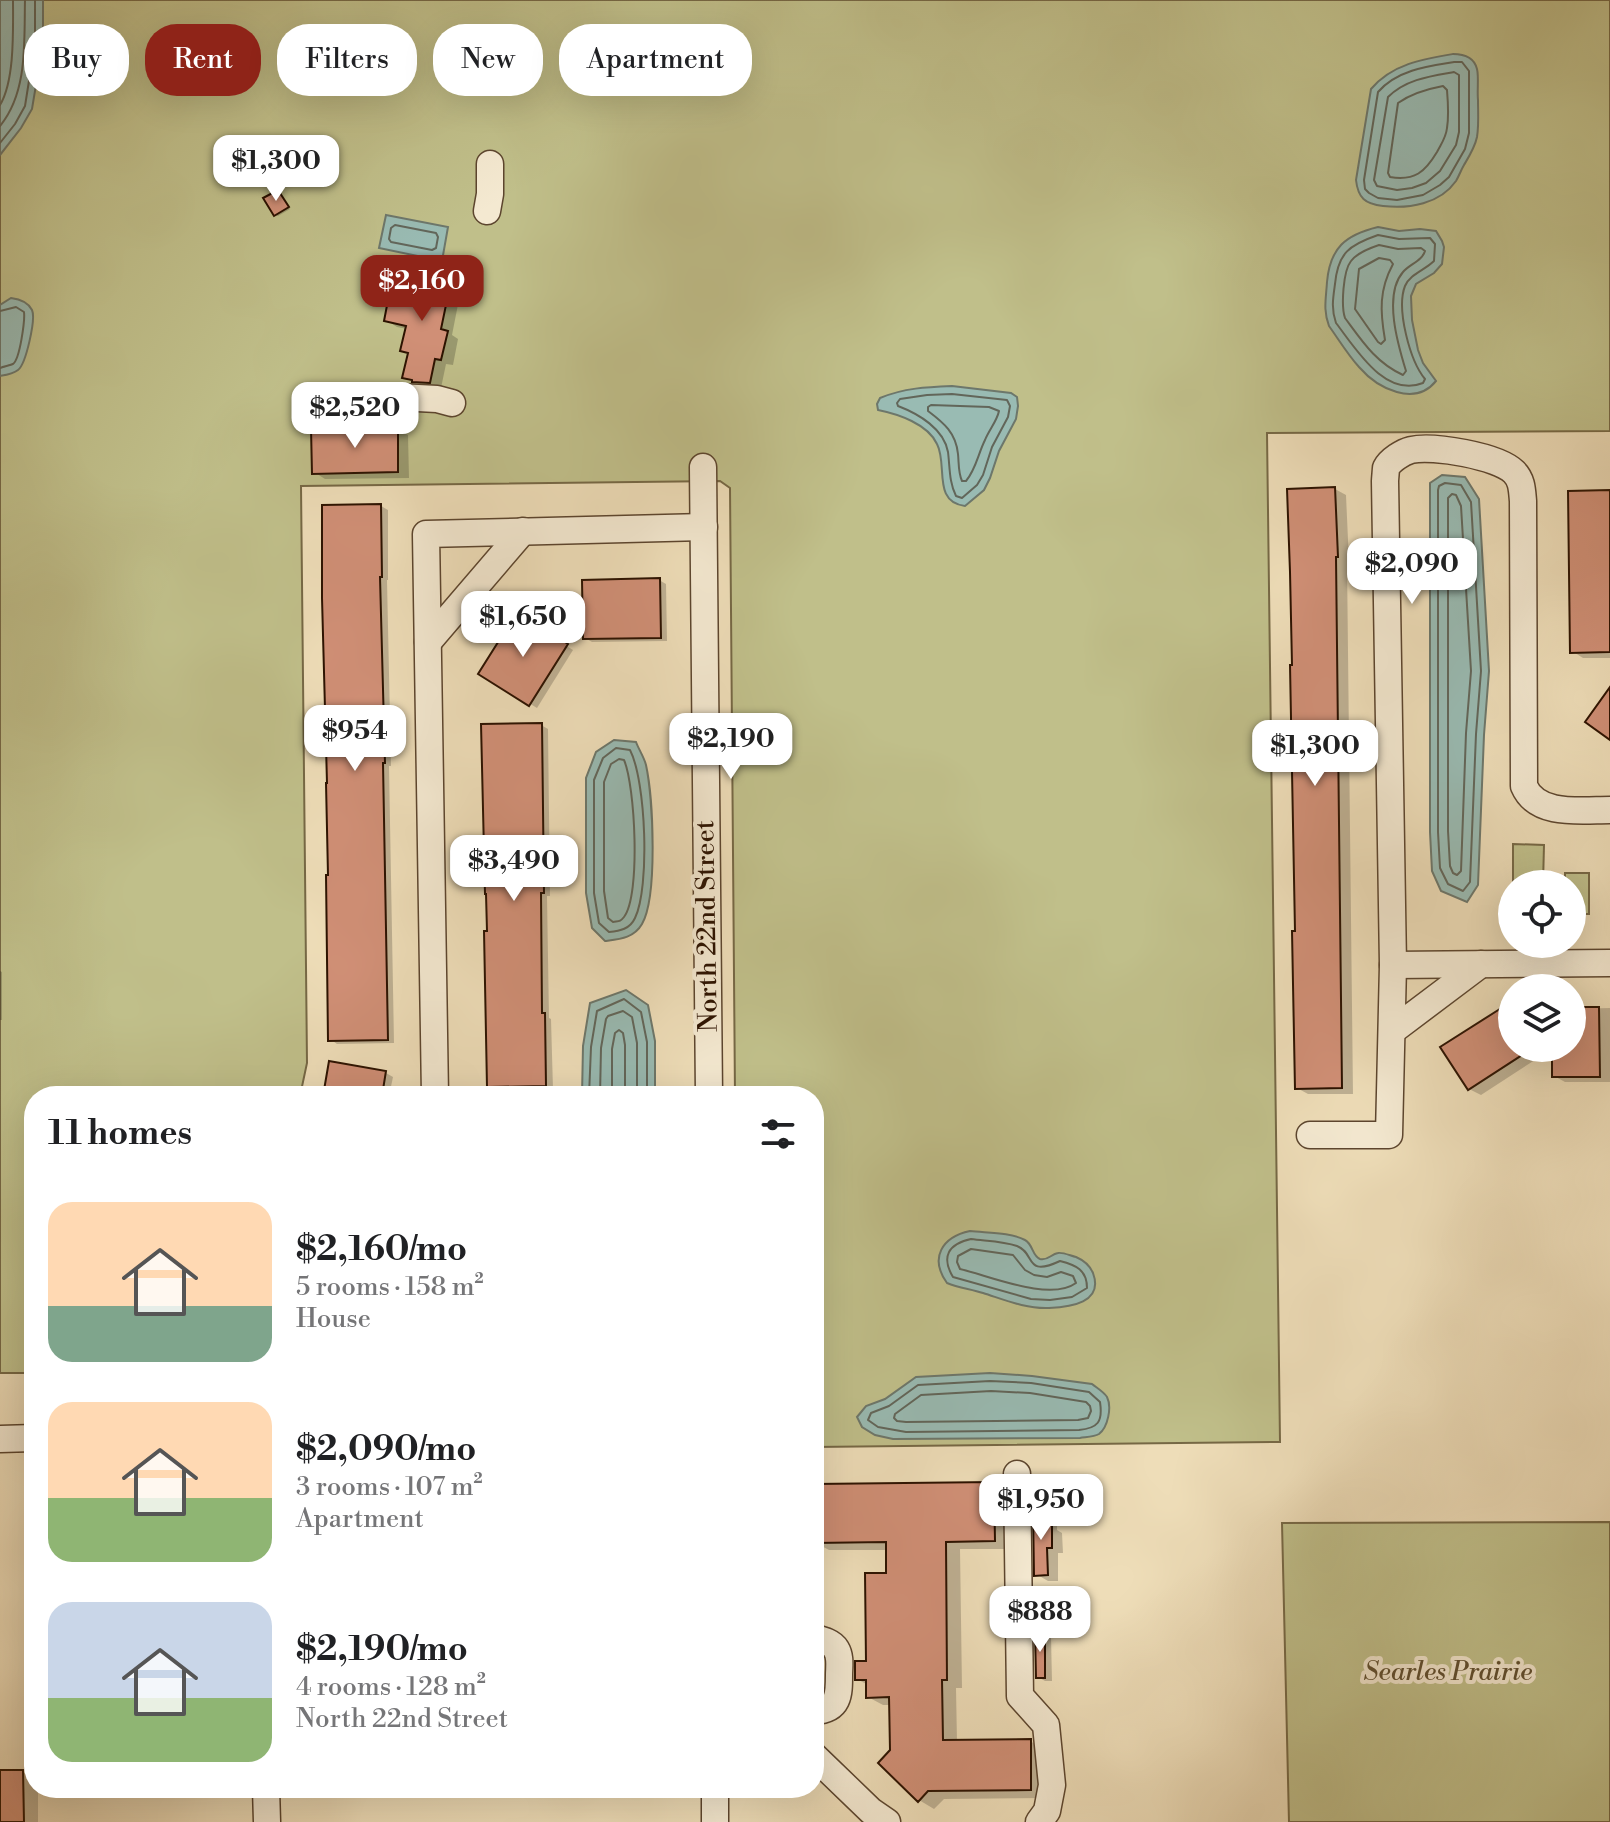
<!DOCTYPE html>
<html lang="en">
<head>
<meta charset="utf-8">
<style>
  :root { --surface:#fff; --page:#f6f6f6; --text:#202124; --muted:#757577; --accent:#8f2418 }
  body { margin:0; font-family:"Libre Bodoni",serif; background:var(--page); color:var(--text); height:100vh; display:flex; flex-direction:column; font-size:30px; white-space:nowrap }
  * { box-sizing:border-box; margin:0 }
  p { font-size:26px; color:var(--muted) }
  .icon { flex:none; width:44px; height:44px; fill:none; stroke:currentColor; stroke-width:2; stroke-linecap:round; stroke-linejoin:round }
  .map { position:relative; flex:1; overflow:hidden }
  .drawer { position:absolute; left:24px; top:1086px; width:800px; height:712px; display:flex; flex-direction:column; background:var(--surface); border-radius:32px; box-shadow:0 8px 32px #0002 }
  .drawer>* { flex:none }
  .hud { position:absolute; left:24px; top:24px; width:800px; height:72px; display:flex; gap:16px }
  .tools { position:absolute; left:1498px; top:870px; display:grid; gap:16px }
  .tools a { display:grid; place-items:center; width:88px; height:88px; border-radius:50%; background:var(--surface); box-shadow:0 8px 32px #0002; font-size:40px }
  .price { position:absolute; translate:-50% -68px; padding:0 18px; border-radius:16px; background:#fff; color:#222; font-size:26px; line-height:52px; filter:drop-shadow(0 2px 4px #0008) }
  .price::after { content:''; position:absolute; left:50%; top:48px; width:24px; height:18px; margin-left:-12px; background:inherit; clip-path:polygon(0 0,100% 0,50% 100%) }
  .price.selected { background:var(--accent); color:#fff }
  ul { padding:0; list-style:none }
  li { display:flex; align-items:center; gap:24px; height:200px; padding:0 24px }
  li span { display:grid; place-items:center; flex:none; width:224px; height:160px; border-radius:24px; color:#555 }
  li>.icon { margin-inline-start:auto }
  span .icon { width:96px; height:96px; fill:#fffc; stroke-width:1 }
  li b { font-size:34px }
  h2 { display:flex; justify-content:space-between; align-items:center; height:96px; padding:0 24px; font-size:34px }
  .pill { padding:0 28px; border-radius:32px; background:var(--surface); box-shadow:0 8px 32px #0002; font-size:28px; line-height:72px }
  .pill.selected { background:var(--accent); color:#fff }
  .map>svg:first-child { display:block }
</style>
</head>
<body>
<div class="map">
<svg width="1610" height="1822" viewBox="0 0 1610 1822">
  <rect width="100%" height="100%" fill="#eeddb8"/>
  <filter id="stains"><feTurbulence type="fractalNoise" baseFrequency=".0025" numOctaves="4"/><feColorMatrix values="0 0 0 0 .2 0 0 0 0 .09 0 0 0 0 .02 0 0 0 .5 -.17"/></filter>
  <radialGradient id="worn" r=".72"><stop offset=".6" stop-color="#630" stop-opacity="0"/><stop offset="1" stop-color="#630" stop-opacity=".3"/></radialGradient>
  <g fill="#c0bf8a" stroke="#766845" stroke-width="2">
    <path d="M0,0H1610V431L1267,433L1280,1442L814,1447V1096H735L730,488L720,481L301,486L307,1063L300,1096H34V1373H0Z"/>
    <path d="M1513,844L1544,845L1543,884H1513Z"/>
    <path d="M1565,873H1589V914H1572V884H1565Z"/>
    <path d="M1610,1522V1822H1289L1282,1523Z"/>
  </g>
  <g fill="#99bbb3" stroke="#6d776b" stroke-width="2">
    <path d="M0,0H43V43L32,109L21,128L0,155Z"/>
    <path d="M1453,54C1464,54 1474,57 1477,69C1479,77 1477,90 1478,100C1478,112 1479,125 1477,137C1475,147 1470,155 1464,165C1461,170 1459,176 1456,181C1440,204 1409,209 1383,206C1365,204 1358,198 1356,180L1371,89C1392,64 1423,59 1453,54Z"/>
    <path d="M386,215L448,227L442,261L379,248Z"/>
    <path d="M1378,227L1399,231L1420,229L1436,231L1442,241L1444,247L1442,264L1434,273L1416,284L1411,296L1412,320L1418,350L1423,363L1436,381C1415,407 1378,389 1359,367C1348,355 1339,340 1329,326C1323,310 1326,299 1327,282C1330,248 1345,235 1378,227Z"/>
    <path d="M11,298C19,299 28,302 32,310C36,319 26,364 18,370C13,374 6,375 0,376V305Z"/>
    <path d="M952,386L1011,393L1017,397L1018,406L1016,419L999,451L990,478L984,490L965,506C932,502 948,465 937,444C928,424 898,414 878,410L877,404L880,398C904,388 927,387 952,386Z"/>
    <path d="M1442,475L1465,477L1479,499L1489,671L1484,735L1478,885L1467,902L1441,891L1432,871L1430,832V483Z"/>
    <path d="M614,740L636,742C639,750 644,757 646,765C653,797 658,896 642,924C634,938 620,939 605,941L592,928L586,893V778L596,752Z"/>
    <path d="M626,990L648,1005L655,1041V1096H582L583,1046L590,1003Z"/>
    <path d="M970,1231C987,1233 1010,1232 1025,1240C1033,1244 1032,1256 1040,1259C1048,1261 1051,1254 1058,1253C1063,1252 1071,1256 1076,1257C1083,1260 1090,1266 1093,1273C1104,1303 1070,1307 1049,1308C1026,1309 1005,1300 983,1293C971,1289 959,1288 947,1283C929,1258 942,1237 970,1231Z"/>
    <path d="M990,1373L1032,1376L1092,1384C1097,1388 1104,1392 1107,1397C1112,1407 1108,1427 1099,1434C1094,1437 1086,1437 1080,1438L893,1439L875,1435L862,1427L857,1417L866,1406L885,1399L916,1377Z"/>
  </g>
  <g fill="#0003">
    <path d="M278,192L290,209L278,216L275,215Z"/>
    <path d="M451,278L462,284L452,335L458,339L453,365L446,364L441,388L425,387L405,377L409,354L403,350L407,329L397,327L386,320L413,301Z"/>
    <path d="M397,429L408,435L409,478L325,479L314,472Z"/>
    <path d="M1335,489L1346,495L1349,562H1347L1353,1094H1308L1297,1088L1294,667Z"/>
    <path d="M1610,492V658H1583L1572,651Z"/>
    <path d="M381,506L388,510V580H387L391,766H389L394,1043L337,1044L330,1039V877Z"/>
    <path d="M659,580L666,584L667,641L592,642L585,638Z"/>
    <path d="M517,615L573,650L537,708L480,673Z"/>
    <path d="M541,725L548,729L550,896H547L549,1018L551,1019L553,1089L496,1090L489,1086V933Z"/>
    <path d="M0,971L2,972V1020H0Z"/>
    <path d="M1610,1008V1082H1565L1554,1076V1048H1572V1009Z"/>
    <path d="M1503,1009L1512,1014V1048H1536L1541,1056L1481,1095L1469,1089Z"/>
    <path d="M386,1073L393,1077L389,1096H325Z"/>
    <path d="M994,1484L1009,1492L1010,1549H960L962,1688H956L957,1742L1030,1741L1045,1750L1046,1798L944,1799L934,1809L919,1800L892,1751V1705H883L868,1697V1685L857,1679L868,1663L888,1575V1550H829L814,1542V1486Z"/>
    <path d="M1046,1511L1057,1518V1530L1062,1533L1063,1553H1058V1581H1048L1036,1574Z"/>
    <path d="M1044,1632L1051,1637L1052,1681H1045L1038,1677Z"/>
    <path d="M0,1772H22L34,1779V1788H38V1822H0Z"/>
  </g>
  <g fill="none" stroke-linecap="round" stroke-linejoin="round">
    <g stroke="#62665a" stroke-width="2">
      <path d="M1454,62H1462L1469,71V133L1465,149L1449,177L1440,185L1423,195L1397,200L1378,198L1369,193L1365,189L1364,180L1378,92C1397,70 1428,66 1454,62Z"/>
      <path d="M1454,72L1459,75V132L1456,145L1440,171L1426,183L1412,188L1397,190L1377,186L1374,180L1388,97C1406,79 1431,76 1454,72Z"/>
      <path d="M1443,86L1447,90C1448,102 1449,116 1447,128C1446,138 1441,144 1437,152C1425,172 1415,181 1390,177L1388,173L1398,103C1412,93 1427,89 1443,86Z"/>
      <path d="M0,105C15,80 13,29 13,0"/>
      <path d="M0,126C28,92 24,42 25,0"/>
      <path d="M0,143L15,124L25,106L35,43V0"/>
      <path d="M395,225L436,233L438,237L436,248L432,250L391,242L389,239L391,228Z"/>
      <path d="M1378,235L1399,239L1430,238L1435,244L1434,261C1425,270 1410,274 1405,286C1396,309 1410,361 1425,379L1423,383C1385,398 1356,349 1336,323C1331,309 1333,298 1335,284C1338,253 1349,245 1378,235Z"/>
      <path d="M1379,245L1398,249L1421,248L1425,251C1422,261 1410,264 1403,272C1383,295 1398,345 1406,371L1403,375C1376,363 1362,341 1345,318C1341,306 1343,271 1351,261C1357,253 1370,248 1379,245Z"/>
      <path d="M1379,258L1390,260L1393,264C1379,290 1380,311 1385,340L1381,344L1378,342L1355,309L1359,269Z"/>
      <path d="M0,311L16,307L24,312C25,320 20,359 13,364C11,365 2,367 0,368"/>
      <path d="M952,394L1007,400L1010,406L1008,417L992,447L983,475L977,485L962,498L956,496C949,482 950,468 948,452C944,429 919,414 898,406L897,403L900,399L927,395Z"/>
      <path d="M931,405L989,407L999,411C997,421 989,430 985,440C978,454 976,469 966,481H962C958,472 959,463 958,454C956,433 944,423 928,411V407Z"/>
      <path d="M1445,483L1461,485L1471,502L1481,671L1476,734L1470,882L1463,891L1448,884L1440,868L1438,832V490L1439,486Z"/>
      <path d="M1452,494L1456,495L1461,506L1471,671L1466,733L1461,871L1457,875L1453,873L1450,866L1448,831V498Z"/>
      <path d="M616,748L630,750C646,781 650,887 635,918C630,929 620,931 609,932L599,923L594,893V780L603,758Z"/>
      <path d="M619,759L624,760C635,785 641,895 624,917C620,922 619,921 613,922L608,918L604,891V782L611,764Z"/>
      <path d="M589,1096L591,1047L597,1011L624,999L641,1012L647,1042V1096"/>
      <path d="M600,1096L601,1048L606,1019L608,1016L623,1011L632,1017L637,1043V1096"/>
      <path d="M612,1096V1049L615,1033L619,1030L623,1033L625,1045V1096"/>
      <path d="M971,1239C986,1241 1003,1241 1017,1246C1036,1253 1024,1278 1060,1261C1076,1265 1087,1270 1087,1288L1072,1297L1050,1300L1031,1299L953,1277C941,1257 948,1244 971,1239Z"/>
      <path d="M971,1249L1013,1255L1025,1270L1034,1275L1047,1277L1061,1272L1073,1276L1076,1283C1050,1302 990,1276 960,1269L957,1262L958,1256Z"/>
      <path d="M990,1381L1031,1383L1089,1392L1100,1402C1103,1422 1098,1428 1079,1430L906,1432L878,1427L868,1420L871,1413L889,1406L918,1385Z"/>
      <path d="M991,1391L1030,1393L1086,1402L1090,1406L1091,1411L1088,1418L1078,1420L906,1422L897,1421L894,1418L895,1414L921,1395Z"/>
    </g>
  </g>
  <g fill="#d08f76" stroke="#2c1200" stroke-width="2">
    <path d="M278,190L289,207L274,216L263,198Z"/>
    <path d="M417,269L452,276L441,329L448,331L441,360L435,359L430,383L412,382V380L402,378L408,353L400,351L406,326L384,321L389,295L411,299Z"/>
    <path d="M398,427V472L312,474L311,428Z"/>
    <path d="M1335,487L1338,557H1336L1342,1088L1295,1089L1292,931H1295L1290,665H1292L1290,572L1287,489Z"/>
    <path d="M1610,490V652L1570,653L1568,491Z"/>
    <path d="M381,504L382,577H380L385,763H383L388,1040L328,1041L326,875H328L326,783H327L322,598V505Z"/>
    <path d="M660,578L661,638L583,639L582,580Z"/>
    <path d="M517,612L568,644L529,706L478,674Z"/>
    <path d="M1610,687V740L1585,722Z"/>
    <path d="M542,723L544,893H541L542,1013H545L546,1086L487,1087L484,931H487L486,894H485L481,724Z"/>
    <path d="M1503,1007L1512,1020V1048H1533L1468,1090L1440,1047Z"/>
    <path d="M1572,1007H1599L1600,1077H1552V1048H1572Z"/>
    <path d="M329,1061L386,1071L382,1096H323Z"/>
    <path d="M994,1482L995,1541L946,1542L947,1680H942L943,1740L1031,1739V1790L928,1791L918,1802L878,1763L890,1750L889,1697L866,1698V1680H855V1661H866L865,1573H886V1542L814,1543V1484Z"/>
    <path d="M1033,1509H1046L1047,1525H1052V1548H1047L1048,1575L1034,1576Z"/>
    <path d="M1045,1630V1678H1036L1035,1631Z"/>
    <path d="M0,1770H23L24,1822H0Z"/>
  </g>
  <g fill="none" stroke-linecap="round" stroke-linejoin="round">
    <defs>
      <g id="minor">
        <path d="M487,211L490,194V164"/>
        <path d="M398,397L437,399L452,403"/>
        <path d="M703,467L709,1096"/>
        <path d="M428,642L523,531"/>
        <path d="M1393,965L1610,963"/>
        <path d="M1392,1031L1481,964"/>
        <path d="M435,1096L426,534L704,527"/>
        <path d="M1310,1135H1389L1393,965L1385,481C1385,480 1386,469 1386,468C1390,460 1403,452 1411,450C1433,445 1498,456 1514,472C1522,480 1522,490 1523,501L1524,786C1537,817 1582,810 1610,810"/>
        <path d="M0,1439L34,1438"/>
        <path d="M1017,1474L1020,1696L1046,1725L1052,1785L1047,1811L1039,1822"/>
        <path d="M814,1638C822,1640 832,1642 836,1649C841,1657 839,1667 839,1675C839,1695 839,1710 814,1711"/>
        <path d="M814,1756L871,1811L887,1822"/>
        <path d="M266,1788L267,1822"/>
        <path d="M715,1788V1822"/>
      </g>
    </defs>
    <use href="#minor" stroke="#5c452e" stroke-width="29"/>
    <use href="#minor" stroke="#f4e9d1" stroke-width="26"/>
  </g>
  <g text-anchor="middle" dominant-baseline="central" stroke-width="8" stroke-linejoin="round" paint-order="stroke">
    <g font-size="26" fill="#2c1200" stroke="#f4e9d1">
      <text transform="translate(707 926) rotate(-91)">North 22nd Street</text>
    </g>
    <g font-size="26" font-style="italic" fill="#604f30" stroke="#f4e9d1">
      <text x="1448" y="1672">Searles Prairie</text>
    </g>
  </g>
  <rect width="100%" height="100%" filter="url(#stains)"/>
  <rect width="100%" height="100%" fill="url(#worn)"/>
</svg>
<div class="tools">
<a><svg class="icon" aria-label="locate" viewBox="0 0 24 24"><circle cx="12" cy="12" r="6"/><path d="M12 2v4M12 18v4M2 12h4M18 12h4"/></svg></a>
<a><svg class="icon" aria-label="layers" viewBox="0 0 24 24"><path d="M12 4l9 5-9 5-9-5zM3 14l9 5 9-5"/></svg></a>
</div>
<b class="price" style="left:276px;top:203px">$1,300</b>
<b class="price selected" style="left:422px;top:323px">$2,160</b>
<b class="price" style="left:355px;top:450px">$2,520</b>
<b class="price" style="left:1412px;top:606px">$2,090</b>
<b class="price" style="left:523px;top:659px">$1,650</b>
<b class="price" style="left:355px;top:773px">$954</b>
<b class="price" style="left:731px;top:781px">$2,190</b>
<b class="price" style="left:1315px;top:788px">$1,300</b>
<b class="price" style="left:514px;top:903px">$3,490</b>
<b class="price" style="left:1041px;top:1542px">$1,950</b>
<b class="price" style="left:1040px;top:1654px">$888</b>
<div class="hud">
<a class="pill">Buy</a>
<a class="pill selected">Rent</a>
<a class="pill">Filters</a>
<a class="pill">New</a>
<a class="pill">Apartment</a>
</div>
<section class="drawer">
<h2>11 homes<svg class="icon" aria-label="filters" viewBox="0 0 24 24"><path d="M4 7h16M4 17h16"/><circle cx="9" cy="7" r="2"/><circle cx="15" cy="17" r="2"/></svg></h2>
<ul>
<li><span style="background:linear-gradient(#ffd9b3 65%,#7fa58c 0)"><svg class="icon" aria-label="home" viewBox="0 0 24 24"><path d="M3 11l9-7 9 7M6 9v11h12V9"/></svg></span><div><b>$2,160/mo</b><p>5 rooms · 158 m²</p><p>House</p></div></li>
<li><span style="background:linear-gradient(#ffd9b3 60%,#8fb573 0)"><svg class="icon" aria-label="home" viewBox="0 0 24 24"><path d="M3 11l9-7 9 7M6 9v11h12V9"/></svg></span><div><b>$2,090/mo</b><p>3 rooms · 107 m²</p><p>Apartment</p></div></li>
<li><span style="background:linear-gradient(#c9d6e8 60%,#8fb573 0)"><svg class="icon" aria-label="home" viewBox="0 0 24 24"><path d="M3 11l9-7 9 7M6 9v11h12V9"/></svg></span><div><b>$2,190/mo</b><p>4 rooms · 128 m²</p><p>North 22nd Street</p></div></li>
</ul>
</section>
</div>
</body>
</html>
